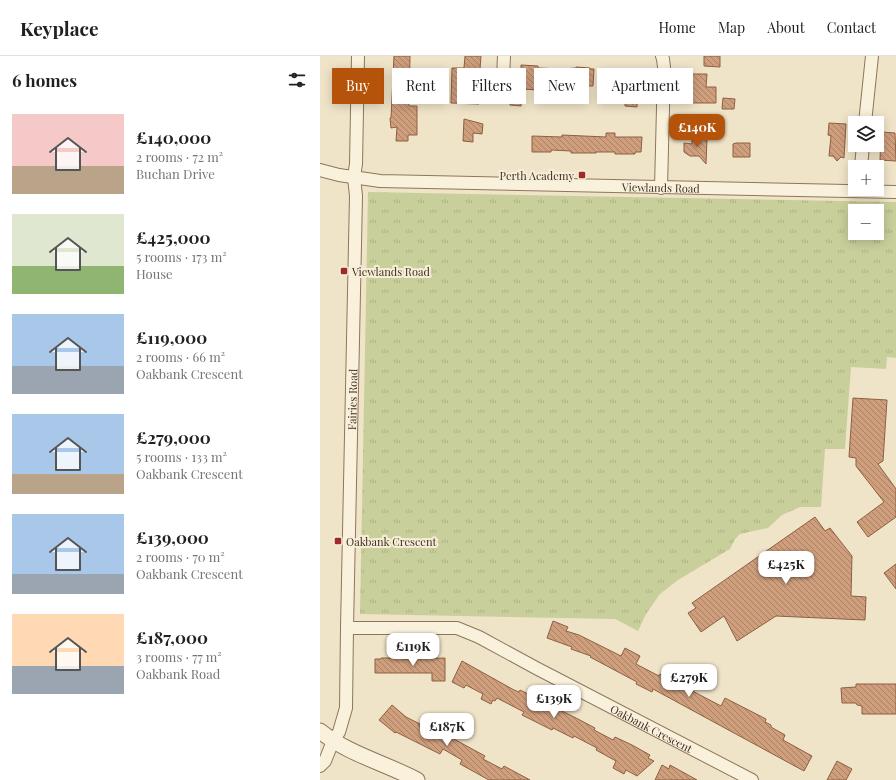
<!DOCTYPE html>
<html lang="en">
<head>
<meta charset="utf-8">
<style>
  :root { --surface:#fff; --page:#f6f6f6; --text:#202124; --muted:#757577; --line:#e0e0e0; --accent:#b45309 }
  body { margin:0; font-family:"Playfair Display",serif; background:var(--page); color:var(--text); height:100vh; display:flex; flex-direction:column; font-size:15px; white-space:nowrap }
  * { box-sizing:border-box; margin:0 }
  p { font-size:13px; color:var(--muted) }
  .icon { flex:none; width:22px; height:22px; fill:none; stroke:currentColor; stroke-width:2; stroke-linecap:round; stroke-linejoin:round }
  .map { position:relative; flex:1; overflow:hidden }
  .drawer { display:flex; flex-direction:column; background:var(--surface); width:320px }
  .drawer>* { flex:none }
  .guide { position:absolute; left:12px; top:12px; width:380px; height:36px; display:flex; gap:8px }
  .buttons { position:absolute; left:528px; top:60px; display:grid; gap:8px }
  .buttons a { display:grid; place-items:center; width:36px; height:36px; border-radius:0px; background:var(--surface); box-shadow:0 2px 10px #0003; font-size:20px }
  .price { position:absolute; translate:-50% -34px; padding:0 9px; border-radius:8px; background:#fff; color:#222; font-size:13px; line-height:26px; filter:drop-shadow(0 1px 2px #0008) }
  .price::after { content:''; position:absolute; left:50%; top:24px; width:12px; height:9px; margin-left:-6px; background:inherit; clip-path:polygon(0 0,100% 0,50% 100%) }
  .price.active { background:var(--accent); color:#fff }
  ul { padding:0; list-style:none }
  li { display:flex; align-items:center; gap:12px; height:100px; padding:0 12px }
  li span { display:grid; place-items:center; flex:none; width:112px; height:80px; border-radius:0px; color:#555 }
  li>.icon { margin-inline-start:auto }
  span .icon { width:48px; height:48px; fill:#fffc; stroke-width:1 }
  li b { font-size:17px }
  h2 { display:flex; justify-content:space-between; align-items:center; height:48px; padding:0 12px; font-size:17px }
  .tag { padding:0 14px; border-radius:0px; background:var(--surface); box-shadow:0 2px 10px #0003; font-size:14px; line-height:36px }
  .tag.active { background:var(--accent); color:#fff }
  header { display:flex; align-items:center; gap:24px; box-sizing:border-box; height:56px; padding:0 20px; background:var(--surface); border-bottom:1px solid var(--line) }
  header strong { font-size:19px }
  nav { display:flex; gap:22px; margin-inline-start:auto; font-size:14px }
  main { display:flex; flex:1; min-height:0 }
  .map>svg:first-child { display:block }
</style>
</head>
<body>
<header>
<strong>Keyplace</strong>
<nav><a>Home</a><a>Map</a><a>About</a><a>Contact</a></nav>
</header>
<main>
<section class="drawer">
<h2>6 homes<svg class="icon" aria-label="filters" viewBox="0 0 24 24"><path d="M4 7h16M4 17h16"/><circle cx="9" cy="7" r="2"/><circle cx="15" cy="17" r="2"/></svg></h2>
<ul>
<li><span style="background:linear-gradient(#f6c9c9 65%,#b9a48a 0)"><svg class="icon" aria-label="home" viewBox="0 0 24 24"><path d="M3 11l9-7 9 7M6 9v11h12V9"/></svg></span><div><b>£140,000</b><p>2 rooms · 72 m²</p><p>Buchan Drive</p></div></li>
<li><span style="background:linear-gradient(#dfe7d0 65%,#8fb573 0)"><svg class="icon" aria-label="home" viewBox="0 0 24 24"><path d="M3 11l9-7 9 7M6 9v11h12V9"/></svg></span><div><b>£425,000</b><p>5 rooms · 173 m²</p><p>House</p></div></li>
<li><span style="background:linear-gradient(#a9c7e8 65%,#9aa5b1 0)"><svg class="icon" aria-label="home" viewBox="0 0 24 24"><path d="M3 11l9-7 9 7M6 9v11h12V9"/></svg></span><div><b>£119,000</b><p>2 rooms · 66 m²</p><p>Oakbank Crescent</p></div></li>
<li><span style="background:linear-gradient(#a9c7e8 75%,#b9a48a 0)"><svg class="icon" aria-label="home" viewBox="0 0 24 24"><path d="M3 11l9-7 9 7M6 9v11h12V9"/></svg></span><div><b>£279,000</b><p>5 rooms · 133 m²</p><p>Oakbank Crescent</p></div></li>
<li><span style="background:linear-gradient(#a9c7e8 75%,#9aa5b1 0)"><svg class="icon" aria-label="home" viewBox="0 0 24 24"><path d="M3 11l9-7 9 7M6 9v11h12V9"/></svg></span><div><b>£139,000</b><p>2 rooms · 70 m²</p><p>Oakbank Crescent</p></div></li>
<li><span style="background:linear-gradient(#ffd9b3 65%,#9aa5b1 0)"><svg class="icon" aria-label="home" viewBox="0 0 24 24"><path d="M3 11l9-7 9 7M6 9v11h12V9"/></svg></span><div><b>£187,000</b><p>3 rooms · 77 m²</p><p>Oakbank Road</p></div></li>
</ul>
</section>
<div class="map">
<svg width="576" height="724" viewBox="0 0 576 724">
  <defs>
    <pattern id="park-tufts" width="24" height="20" patternUnits="userSpaceOnUse"><rect width="24" height="20" fill="#c9cf9b"/><path d="M3 7l-1-3M5 7V3M7 7l1-3M15 17l-1-3M17 17v-4M19 17l1-3" fill="none" stroke="#aeb285"/></pattern>
    <pattern id="building-back-hatch" width="6" height="6" patternUnits="userSpaceOnUse"><rect width="6" height="6" fill="#cf9f7d"/><path d="M-1 5l2 2M0 0l6 6M5-1l2 2" fill="none" stroke="#a98266"/></pattern>
  </defs>
  <rect width="100%" height="100%" fill="#f0e4c8"/>
  <path fill="url(#park-tufts)" fill-rule="evenodd" d="M48,136L576,146V302L567,301L566,313L531,311L525,393H505L501,451H480L462,459L448,472L420,478L415,483L410,493L358,524L340,538L326,558L318,575L295,563L40,558ZM535,155H557V177H535Z"/>
  <g fill="url(#building-back-hatch)" stroke="#8d5f41">
    <path d="M74,0H90L89,50H97V79H88V85H76L77,71L71,72L70,62H71Z"/>
    <path d="M145,0H161L160,13H164L163,35H160L159,48L131,47L132,12H144Z"/>
    <path d="M384,0H400V11L384,10Z"/>
    <path d="M201,9L218,10V12L242,13L256,12V11L270,12V13H274L273,30L234,29V35L202,33L201,50L190,49L191,19H201Z"/>
    <path d="M302,14H321L320,27H318L317,51L305,50V32H301Z"/>
    <path d="M370,18H387L386,31H396V47H365L366,30H370Z"/>
    <path d="M403,42L415,43L414,53H402Z"/>
    <path d="M144,63L163,68L162,78L153,77V86L143,85Z"/>
    <path d="M509,67L526,68L524,102L521,101L517,105L513,100H509L511,80L508,79Z"/>
    <path d="M561,76L575,77L576,105L560,104Z"/>
    <path d="M286,77H295V81H322L321,96H315V98H295V96H276V97H251V95L231,94V96H212V80L242,81V79L286,81Z"/>
    <path d="M372,82H387L386,108L379,100H370L364,96V87L372,88Z"/>
    <path d="M416,87H430V101H413V88Z"/>
    <path d="M533,342L567,344L563,405L558,408L576,433V461L548,481L537,466L564,446L536,410V402L529,401Z"/>
    <path d="M495,461L505,475L510,472L532,500L531,540L546,541L545,564L456,560L417,585L404,560L381,576L368,557L376,552L372,547Z"/>
    <path d="M576,508V533L564,517Z"/>
    <path d="M233,565L248,571L246,575L259,579L301,600L305,592L320,600L316,608L339,620L340,618L401,650L405,642L446,663L445,666L451,669V671L465,679L463,684L492,700L484,715L333,633L332,636L316,628L317,626L270,601L271,600L251,593L252,591L227,582Z"/>
    <path d="M61,602H83V603H90L125,602V625H112V617H55V603H61Z"/>
    <path d="M142,605L194,634L199,636L200,634L258,663L275,672L274,674L293,684L295,681L312,689L330,699L328,702L334,705L317,720L306,714L304,718L293,712L296,705L276,694L277,692L254,680L253,682L233,672L232,674L202,659L204,656L177,642L175,645L173,644L171,648L161,643L163,638L146,629L144,632L132,626Z"/>
    <path d="M536,628H576V658H542V650L537,649L536,647H522L521,632L536,631Z"/>
    <path d="M72,649L86,661L100,668L99,670L119,680L121,676L165,700L163,703L182,713L184,710L210,724H169L140,708L142,704L123,693L120,698L76,676L75,677L59,664Z"/>
    <path d="M517,705L532,713L526,724H507Z"/>
    <path d="M342,709L349,713L350,709L377,724H335Z"/>
  </g>
  <g fill="none" stroke-linecap="round" stroke-linejoin="round">
    <defs>
      <g id="minor">
        <path d="M183,22L184,0"/>
        <path d="M545,67L552,0"/>
        <path d="M541,111L543,89"/>
        <path id="s1" d="M0,114L19,119L60,125L576,136"/>
        <path d="M341,132L344,11L343,3L342,0"/>
        <path id="s2" d="M27,572H137L159,581L216,612L432,724"/>
        <path id="s3" d="M0,710L5,705L13,685L19,676L26,652L27,572L36,140L34,121L36,108L38,0"/>
      </g>
      <path id="tertiary" d="M0,675C28,698 65,707 97,724"/>
    </defs>
    <use href="#minor" stroke="#8d765c" stroke-width="14"/>
    <use href="#tertiary" stroke="#8d765c" stroke-width="17"/>
    <use href="#minor" stroke="#faf1dc" stroke-width="12"/>
    <use href="#tertiary" stroke="#faf1dc" stroke-width="15"/>
  </g>
  <g fill="#9e2a2b" stroke="#f7eed8" stroke-width="1.5">
    <rect x="258" y="115" width="8" height="8" rx="2"/>
    <rect x="20" y="211" width="8" height="8" rx="2"/>
    <rect x="14" y="481" width="8" height="8" rx="2"/>
  </g>
  <g text-anchor="middle" dominant-baseline="central" stroke-width="4" stroke-linejoin="round" paint-order="stroke">
    <g font-size="11" fill="#3d2e20" stroke="#f7eed8" text-anchor="start">
      <text x="254" y="119" text-anchor="end">Perth Academy</text>
      <text x="32" y="215">Viewlands Road</text>
      <text x="26" y="485">Oakbank Crescent</text>
    </g>
    <g font-size="11" fill="#3d2e20" stroke="#f7eed8">
      <text stroke="none"><textPath href="#s1" startOffset="342">Viewlands Road</textPath></text>
      <text stroke="none"><textPath href="#s3" startOffset="373">Fairies Road</textPath></text>
      <text stroke="none"><textPath href="#s2" startOffset="329">Oakbank Crescent</textPath></text>
    </g>
  </g>
</svg>
<div class="buttons">
<a><svg class="icon" aria-label="layers" viewBox="0 0 24 24"><path d="M12 4l9 5-9 5-9-5zM3 14l9 5 9-5"/></svg></a>
<a>+</a>
<a>−</a>
</div>
<b class="price active" style="left:377px;top:92px">£140K</b>
<b class="price" style="left:466px;top:529px">£425K</b>
<b class="price" style="left:93px;top:611px">£119K</b>
<b class="price" style="left:369px;top:642px">£279K</b>
<b class="price" style="left:234px;top:663px">£139K</b>
<b class="price" style="left:127px;top:691px">£187K</b>
<div class="guide">
<a class="tag active">Buy</a>
<a class="tag">Rent</a>
<a class="tag">Filters</a>
<a class="tag">New</a>
<a class="tag">Apartment</a>
</div>
</div>
</main>
</body>
</html>
